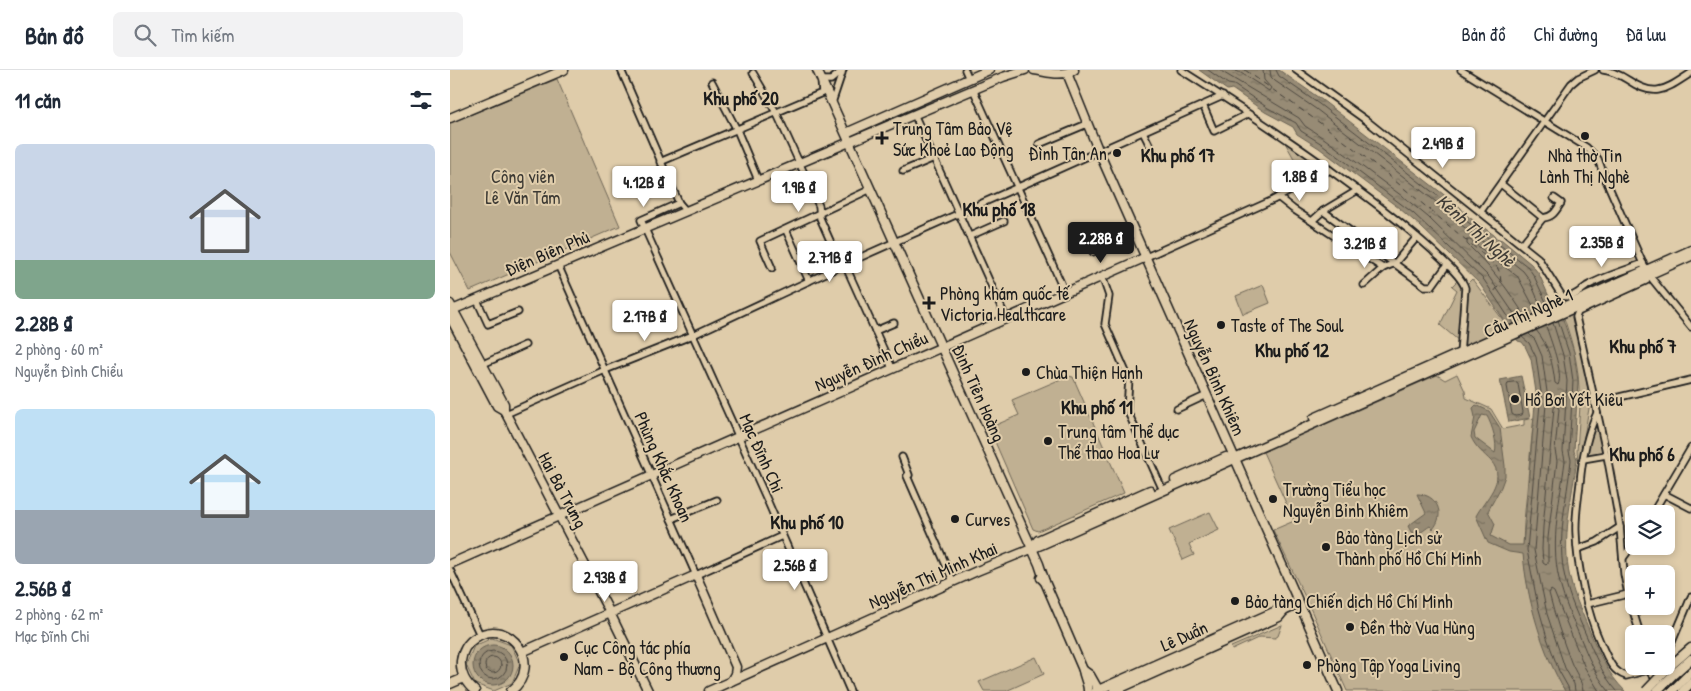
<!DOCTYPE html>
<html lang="vi">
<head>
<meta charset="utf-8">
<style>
  :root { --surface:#fff; --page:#f2f2f3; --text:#1f2937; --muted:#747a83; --line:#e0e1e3; --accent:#1c1c1c }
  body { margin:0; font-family:"Patrick Hand",sans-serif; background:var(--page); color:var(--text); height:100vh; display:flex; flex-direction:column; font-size:19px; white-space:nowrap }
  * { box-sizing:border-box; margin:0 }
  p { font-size:16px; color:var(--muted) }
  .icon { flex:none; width:28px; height:28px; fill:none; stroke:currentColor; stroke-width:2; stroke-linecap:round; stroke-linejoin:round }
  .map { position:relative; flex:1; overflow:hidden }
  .panel { display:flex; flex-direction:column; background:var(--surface); width:450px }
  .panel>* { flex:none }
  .tools { position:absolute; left:1175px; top:435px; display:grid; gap:10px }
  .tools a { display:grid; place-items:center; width:50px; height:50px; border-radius:8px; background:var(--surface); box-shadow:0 2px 8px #0003; font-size:25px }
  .price { position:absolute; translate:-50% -42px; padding:0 11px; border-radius:5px; background:#fff; color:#222; font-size:16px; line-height:32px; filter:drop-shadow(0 1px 2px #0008) }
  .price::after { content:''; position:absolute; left:50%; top:30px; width:15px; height:11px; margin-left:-8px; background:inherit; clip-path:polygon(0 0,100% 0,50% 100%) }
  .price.current { background:var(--accent); color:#fff }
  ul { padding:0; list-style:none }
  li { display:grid; align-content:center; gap:10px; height:265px; padding:0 15px }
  li span { display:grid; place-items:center; height:155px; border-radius:8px; color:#555 }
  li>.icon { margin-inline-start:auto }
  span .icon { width:90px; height:90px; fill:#fffc; stroke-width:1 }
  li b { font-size:21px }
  h2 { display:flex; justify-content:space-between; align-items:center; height:60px; padding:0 15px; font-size:21px }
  header { display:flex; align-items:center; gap:30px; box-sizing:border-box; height:70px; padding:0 25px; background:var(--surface); border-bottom:1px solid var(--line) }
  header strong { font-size:24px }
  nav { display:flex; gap:28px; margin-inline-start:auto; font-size:18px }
  .search { width:350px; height:45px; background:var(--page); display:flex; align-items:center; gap:12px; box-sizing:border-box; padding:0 18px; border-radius:8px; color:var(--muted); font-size:19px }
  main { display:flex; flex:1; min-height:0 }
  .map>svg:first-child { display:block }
</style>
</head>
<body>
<header>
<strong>Bản đồ</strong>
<div class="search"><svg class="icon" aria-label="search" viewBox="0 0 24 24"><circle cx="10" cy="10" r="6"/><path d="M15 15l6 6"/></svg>Tìm kiếm</div>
<nav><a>Bản đồ</a><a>Chỉ đường</a><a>Đã lưu</a></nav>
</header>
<main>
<section class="panel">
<h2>11 căn<svg class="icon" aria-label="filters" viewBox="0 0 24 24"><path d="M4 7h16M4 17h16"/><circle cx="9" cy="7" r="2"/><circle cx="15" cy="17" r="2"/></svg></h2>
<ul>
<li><span style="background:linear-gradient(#c9d6e8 75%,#7fa58c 0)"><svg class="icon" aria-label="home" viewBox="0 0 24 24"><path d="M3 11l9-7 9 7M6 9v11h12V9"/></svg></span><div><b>2.28B ₫</b><p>2 phòng · 60 m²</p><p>Nguyễn Đình Chiểu</p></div></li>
<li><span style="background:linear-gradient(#bfe0f5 65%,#9aa5b1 0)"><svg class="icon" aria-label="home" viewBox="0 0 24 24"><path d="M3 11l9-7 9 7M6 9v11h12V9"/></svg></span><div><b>2.56B ₫</b><p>2 phòng · 62 m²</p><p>Mạc Đĩnh Chi</p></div></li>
</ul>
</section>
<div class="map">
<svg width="1241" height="621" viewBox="0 0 1241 621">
  <defs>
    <pattern id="water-ripples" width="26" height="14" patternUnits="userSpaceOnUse" patternTransform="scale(1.25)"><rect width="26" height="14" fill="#978b75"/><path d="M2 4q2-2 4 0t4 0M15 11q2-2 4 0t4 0" fill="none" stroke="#7a715f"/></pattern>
  </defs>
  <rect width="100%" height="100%" fill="#dfccaa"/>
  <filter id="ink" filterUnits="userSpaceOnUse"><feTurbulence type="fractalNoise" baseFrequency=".02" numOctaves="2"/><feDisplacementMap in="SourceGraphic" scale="10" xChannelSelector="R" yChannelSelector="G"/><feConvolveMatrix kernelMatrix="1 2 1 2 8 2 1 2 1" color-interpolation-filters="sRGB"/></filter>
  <g filter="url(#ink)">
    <g fill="#c0b092" stroke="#6e6657">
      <path d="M107,9L170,156L20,221L0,182V53Z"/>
      <path d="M833,69L867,94L868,99L865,107L856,110Z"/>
      <path d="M1022,209L1053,250L1051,260L1014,277L1017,214Z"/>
      <path d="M1007,211L1013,218L1009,271L990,255L1007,220L1002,216Z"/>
      <path d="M813,215L820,233L793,244L786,226Z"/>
      <path d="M1123,244L1134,293L1140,333L1130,389H1128L1127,381L1130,335L1129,332C1130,300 1124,278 1114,248Z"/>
      <path d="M1007,304L1015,321L1016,328L1041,339L1053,359L1074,355V350L1084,348C1081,372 1079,397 1077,421C1075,442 1072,464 1074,486C1076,527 1095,585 1115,621H897L857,531L823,460L844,451L813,382L987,305L995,310Z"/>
      <path d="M618,306L623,307L674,423L588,461L583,459L539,358L569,345L562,330Z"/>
      <path d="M1147,353L1154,383L1136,386L1143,354Z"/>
      <path d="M760,442L769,460L739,474L744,485L733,490L719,460Z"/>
      <path d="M832,555L828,566L825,568L810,567L782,580L781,577Z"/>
      <path d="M42,568L61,575L70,594L62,613L44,621L25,614L16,595L24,576Z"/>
      <path d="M586,587L594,604L556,621H534L529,612Z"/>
    </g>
    <g fill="url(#water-ripples)" stroke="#665f51" fill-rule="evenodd">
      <path d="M749,0H829L872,30L1011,138L1016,145L1044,165L1046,168L1052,170L1081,194L1089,204L1100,229L1106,234L1113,249L1124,282L1128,311L1124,381L1127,389C1122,427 1111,470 1120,508C1124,527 1133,544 1140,562C1150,585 1157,603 1175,621H1115C1092,582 1077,529 1073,484L1059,482L1038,473L1026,446C1034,430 1058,410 1041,391C1034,384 1025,377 1021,367L1025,347L1023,338L1026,335L1039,341L1050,358L1055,396V406L1051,417L1038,441L1045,454L1041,466L1058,475H1073L1086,322L1081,289L1075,276L1072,272L1068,271L1030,214L970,156L949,138L869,78L847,64L843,57L815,42L782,19L777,20ZM1032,345L1037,346C1042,355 1048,374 1045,383L1025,368L1024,362Z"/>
      <path d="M1071,306L1080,348L1059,352L1050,310Z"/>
      <path d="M967,424C987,424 996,444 983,459L980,456C973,460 970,466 961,462L958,456L976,443Z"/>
      <circle cx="43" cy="595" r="20"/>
    </g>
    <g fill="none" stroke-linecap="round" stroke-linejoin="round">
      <g stroke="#4d4840" stroke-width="1">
        <path d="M758,0L778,14L784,15L818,38L846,53L851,61L872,74L963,143L1034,210L1063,254"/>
        <path d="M769,0L849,48L855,56L875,69L956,129L978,147L1039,207L1069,251"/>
        <path d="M783,0L791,3L819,21L821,18L814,10L813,0"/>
        <path d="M820,0L821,7L825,11L866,39L1003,145L1010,154L1040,177L1047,180L1073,201L1079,209L1089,232L1095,240"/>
        <path d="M826,0L829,6L869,34L1007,141L1014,149L1043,172L1050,175L1078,197L1084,206L1096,232L1101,237"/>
        <path d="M1076,248C1059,220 1040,196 1017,174V170H1020L1068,207L1087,243"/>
        <path d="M1108,250L1119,283L1123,311L1119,381L1121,390C1117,429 1106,470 1115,508C1119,528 1128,546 1136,565C1145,585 1152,605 1167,621"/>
        <path d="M1103,253L1113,285L1117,311L1113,381L1115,391C1110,430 1100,471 1109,509C1113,529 1122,548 1130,567C1138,586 1145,605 1159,621"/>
        <path d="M1086,260C1099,275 1103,295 1105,313L1108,315C1114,303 1100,269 1096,256"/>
        <path d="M1079,264L1085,270L1092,286L1097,322L1084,480L1097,544L1115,598L1124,614L1125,621"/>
        <path d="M1072,267L1079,273L1086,287L1091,322L1077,480L1088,536L1097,568L1109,601L1118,617L1119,621"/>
        <path d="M1065,312L1068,314L1073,342L1072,345L1065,346L1062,344L1057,316L1058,313Z"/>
        <path d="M1107,336L1109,339L1105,380L1107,391L1098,468V493L1096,495L1093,493L1092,479L1093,457L1104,338Z"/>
        <circle cx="43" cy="595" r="14"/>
        <circle cx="43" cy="595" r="8"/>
        <path d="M1133,621C1132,610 1125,602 1121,592C1112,569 1105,547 1099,523L1101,520L1104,522L1135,598L1149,621"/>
      </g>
      <path stroke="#413d37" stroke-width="1" stroke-dasharray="6 5" stroke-linecap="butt" d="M795,0L873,55L932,100L1028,180L1047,197L1050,203L1051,213L1044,222"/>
      <defs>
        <g id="minor">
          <path d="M171,0L229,133L236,141"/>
          <path d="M515,0L519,9"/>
          <path d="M731,0C780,31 829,63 876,97C913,124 949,150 983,181C992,190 1012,206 1015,218L1010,284"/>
          <path d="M846,0L917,51L1088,188L1112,226C1122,229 1129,222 1137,216C1154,206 1175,201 1193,193"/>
          <path d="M1011,0L1136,77L1148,89L1155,108L1194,196"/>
          <path d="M1153,0C1163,1 1170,5 1178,10C1206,29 1216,19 1241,3"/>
          <path d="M303,3L327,44L369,136L370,148L390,193L397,199L442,298"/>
          <path d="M262,12L287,60L308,110"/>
          <path d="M523,19L615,222"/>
          <path d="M382,33L392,3"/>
          <path d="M753,35L764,61L798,44"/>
          <path d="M464,44L556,248"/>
          <path d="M693,62L702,80"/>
          <path d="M589,74L637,54"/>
          <path d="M210,92L372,23L371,10H381L393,0"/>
          <path d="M453,101L484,88"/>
          <path d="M1051,114L1093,148L1072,174"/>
          <path d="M828,127L843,139L933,198"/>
          <path d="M229,133L191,150L318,432L400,621"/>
          <path d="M873,141L975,216H982L997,195"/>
          <path d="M1031,141L1121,14L1128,8L1145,0"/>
          <path d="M1093,148C1103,147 1106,141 1111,133L1104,128"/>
          <path d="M862,151L873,141L908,120"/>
          <path d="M336,160L359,211"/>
          <path d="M520,166L554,151"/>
          <path d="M643,182L685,162"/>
          <path d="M696,187L823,130L880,100"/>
          <path d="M108,195L246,505L332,466"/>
          <path d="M322,198L310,171L421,119"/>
          <path d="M1198,204L1241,257"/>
          <path d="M652,206L659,226L655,254L679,309L677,340L711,416"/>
          <path d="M914,215L933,198L945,193L967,167"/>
          <path d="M27,230L38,254L68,242"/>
          <path d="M425,261L444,253"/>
          <path d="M33,294L75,275"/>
          <path d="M1144,333L1241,310"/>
          <path d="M727,339L757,325"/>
          <path d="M1147,343C1136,366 1132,389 1130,413C1128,430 1125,447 1126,463C1127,497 1137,543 1151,574C1158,588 1161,601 1176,606L1198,600"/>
          <path d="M56,344L155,300L243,265L393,195L773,26"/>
          <path d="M452,387L459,405L457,406L503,511"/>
          <path d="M1133,389L1156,385"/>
          <path d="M1214,424L1241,438"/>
          <path d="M1202,444L1241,378"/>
          <path d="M221,449L267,430"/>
          <path d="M1128,479L1147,472L1170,457"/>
          <path d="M1173,488L1184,473"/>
          <path d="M0,500L30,565"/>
          <path d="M1137,534L1178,524"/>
          <path d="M1190,564L1178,524L1174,504L1170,457L1158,391L1126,247L1128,242L1196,211L1198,205"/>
          <path d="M1216,580L1222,572L1241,527"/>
          <path d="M1198,600L1216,621"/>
        </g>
        <g id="major">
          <path d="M367,0L552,412L589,494L595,512"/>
          <path d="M584,0C598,2 610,7 624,0"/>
          <path d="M617,3L649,82L888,621"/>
          <path d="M0,48L114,0"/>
          <path d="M396,63L539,0"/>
          <path d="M0,234L54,334V340L160,543L198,621"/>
          <path d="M0,241L553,7L575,0"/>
          <path d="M0,247L47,336L54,340"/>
          <path d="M864,348L1241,180"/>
          <path d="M725,410L776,387"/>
          <path d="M581,478L588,470L700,420"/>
          <path d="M0,494L696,187"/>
          <path d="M591,508L595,512L633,600C634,608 638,613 638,621"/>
          <path d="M72,582L246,505L286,597L285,604L281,611"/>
          <path d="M1219,597L1241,578"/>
          <path d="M633,600L640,605L649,621"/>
          <path d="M1224,604L1241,589"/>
          <path d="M0,614L14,608"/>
          <path d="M25,621C16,614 10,603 11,591C12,582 17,573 25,568C59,545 95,595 61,621"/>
          <path d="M259,621L527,501L591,475L1241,186"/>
          <path d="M646,621L826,541H834L849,534"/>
          <path d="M664,621L829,547L834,541"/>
          <path d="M1222,621L1241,602"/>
          <path d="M1233,621L1241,613"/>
        </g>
      </defs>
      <use href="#minor" stroke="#1c1c1c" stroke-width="9"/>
      <use href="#major" stroke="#1c1c1c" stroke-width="11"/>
      <use href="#minor" stroke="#dfccaa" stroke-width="5.5"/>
      <use href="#major" stroke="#dfccaa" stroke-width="8"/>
      <defs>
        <g id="major-bridge">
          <path d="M1196,621L1219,597"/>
          <path d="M1207,621L1224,604"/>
        </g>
      </defs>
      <use href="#major-bridge" stroke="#1c1c1c" stroke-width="11" stroke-linecap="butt"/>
      <use href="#major-bridge" stroke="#dfccaa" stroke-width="8"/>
    </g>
  </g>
  <g fill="#1c1c1c" stroke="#dfccaa" stroke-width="2">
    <circle cx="1135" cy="66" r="5"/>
    <path d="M429.5 60.5h5v5h5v5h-5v5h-5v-5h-5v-5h5z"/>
    <circle cx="667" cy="83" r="5"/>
    <path d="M476.5 225.5h5v5h5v5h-5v5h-5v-5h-5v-5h5z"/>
    <circle cx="771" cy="255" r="5"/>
    <circle cx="576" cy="302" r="5"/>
    <circle cx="1065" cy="329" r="5"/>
    <circle cx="598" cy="371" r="5"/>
    <circle cx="823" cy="429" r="5"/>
    <circle cx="505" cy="449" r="5"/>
    <circle cx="876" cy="477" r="5"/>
    <circle cx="785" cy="531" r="5"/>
    <circle cx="900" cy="557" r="5"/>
    <circle cx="114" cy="587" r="5"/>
    <circle cx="857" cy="595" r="5"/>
  </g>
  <g text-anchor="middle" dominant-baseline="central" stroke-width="4" stroke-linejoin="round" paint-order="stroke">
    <g font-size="18" fill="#1c1c1c" stroke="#dfccaa" text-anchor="start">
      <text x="443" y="58">Trung Tâm Bảo Vệ<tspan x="443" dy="21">Sức Khoẻ Lao Động</tspan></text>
      <text x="657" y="83" text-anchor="end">Đình Tân An</text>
      <text x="1135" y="85" text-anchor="middle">Nhà thờ Tin<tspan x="1135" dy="21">Lành Thị Nghè</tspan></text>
      <text x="490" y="223">Phòng khám quốc tế<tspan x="490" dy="21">Victoria Healthcare</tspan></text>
      <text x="781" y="255">Taste of The Soul</text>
      <text x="586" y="302">Chùa Thiện Hạnh</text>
      <text x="1075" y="329">Hồ Bơi Yết Kiêu</text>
      <text x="608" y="361">Trung tâm Thể dục<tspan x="608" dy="21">Thể thao Hoa Lư</tspan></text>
      <text x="833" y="419">Trường Tiểu học<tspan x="833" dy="21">Nguyễn Bỉnh Khiêm</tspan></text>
      <text x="515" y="449">Curves</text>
      <text x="886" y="467">Bảo tàng Lịch sử<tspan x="886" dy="21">Thành phố Hồ Chí Minh</tspan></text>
      <text x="795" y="531">Bảo tàng Chiến dịch Hồ Chí Minh</text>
      <text x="910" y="557">Đền thờ Vua Hùng</text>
      <text x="124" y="577">Cục Công tác phía<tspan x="124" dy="21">Nam - Bộ Công thương</tspan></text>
      <text x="867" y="595">Phòng Tập Yoga Living</text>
    </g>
    <g font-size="18" fill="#3d3a34" stroke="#dfccaa">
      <text x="73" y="106">Công viên<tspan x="73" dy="21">Lê Văn Tám</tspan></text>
    </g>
    <g font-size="18" fill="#1c1c1c" stroke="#dfccaa">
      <text transform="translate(97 183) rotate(-23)">Điện Biên Phủ</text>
      <text transform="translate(1078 243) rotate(-24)">Cầu Thị Nghè 1</text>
      <text transform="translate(421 291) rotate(-24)">Nguyễn Đình Chiểu</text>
      <text transform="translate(765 307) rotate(66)">Nguyễn Bỉnh Khiêm</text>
      <text transform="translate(529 323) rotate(66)">Đinh Tiên Hoàng</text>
      <text transform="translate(312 383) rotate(66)">Mạc Đĩnh Chi</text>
      <text transform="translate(214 397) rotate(66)">Phùng Khắc Khoan</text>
      <text transform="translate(113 420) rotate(62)">Hai Bà Trưng</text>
      <text transform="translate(483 505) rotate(-24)">Nguyễn Thị Minh Khai</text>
      <text transform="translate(734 566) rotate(-24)">Lê Duẩn</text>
    </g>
    <g font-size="19" font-weight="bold" fill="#1c1c1c" stroke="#dfccaa">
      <text x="291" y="28">Khu phố 20</text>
      <text x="728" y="85">Khu phố 17</text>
      <text x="549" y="139">Khu phố 18</text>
      <text x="1193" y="276">Khu phố 7</text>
      <text x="842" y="280">Khu phố 12</text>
      <text x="647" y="337">Khu phố 11</text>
      <text x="1192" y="384">Khu phố 6</text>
      <text x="357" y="452">Khu phố 10</text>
    </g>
    <g font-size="19" font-style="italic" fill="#413d37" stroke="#dfccaa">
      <text transform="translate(1026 160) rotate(42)">Kênh Thị Nghè</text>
    </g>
  </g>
</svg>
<div class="tools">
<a><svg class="icon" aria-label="layers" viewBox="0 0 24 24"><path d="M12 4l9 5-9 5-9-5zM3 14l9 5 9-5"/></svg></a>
<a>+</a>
<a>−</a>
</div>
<b class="price" style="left:993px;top:99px">2.49B ₫</b>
<b class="price" style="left:850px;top:132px">1.8B ₫</b>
<b class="price" style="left:194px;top:138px">4.12B ₫</b>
<b class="price" style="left:349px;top:143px">1.9B ₫</b>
<b class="price current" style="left:651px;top:194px">2.28B ₫</b>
<b class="price" style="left:1152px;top:198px">2.35B ₫</b>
<b class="price" style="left:915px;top:199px">3.21B ₫</b>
<b class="price" style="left:380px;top:213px">2.71B ₫</b>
<b class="price" style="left:195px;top:272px">2.17B ₫</b>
<b class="price" style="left:345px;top:521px">2.56B ₫</b>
<b class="price" style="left:155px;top:533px">2.93B ₫</b>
</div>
</main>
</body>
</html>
